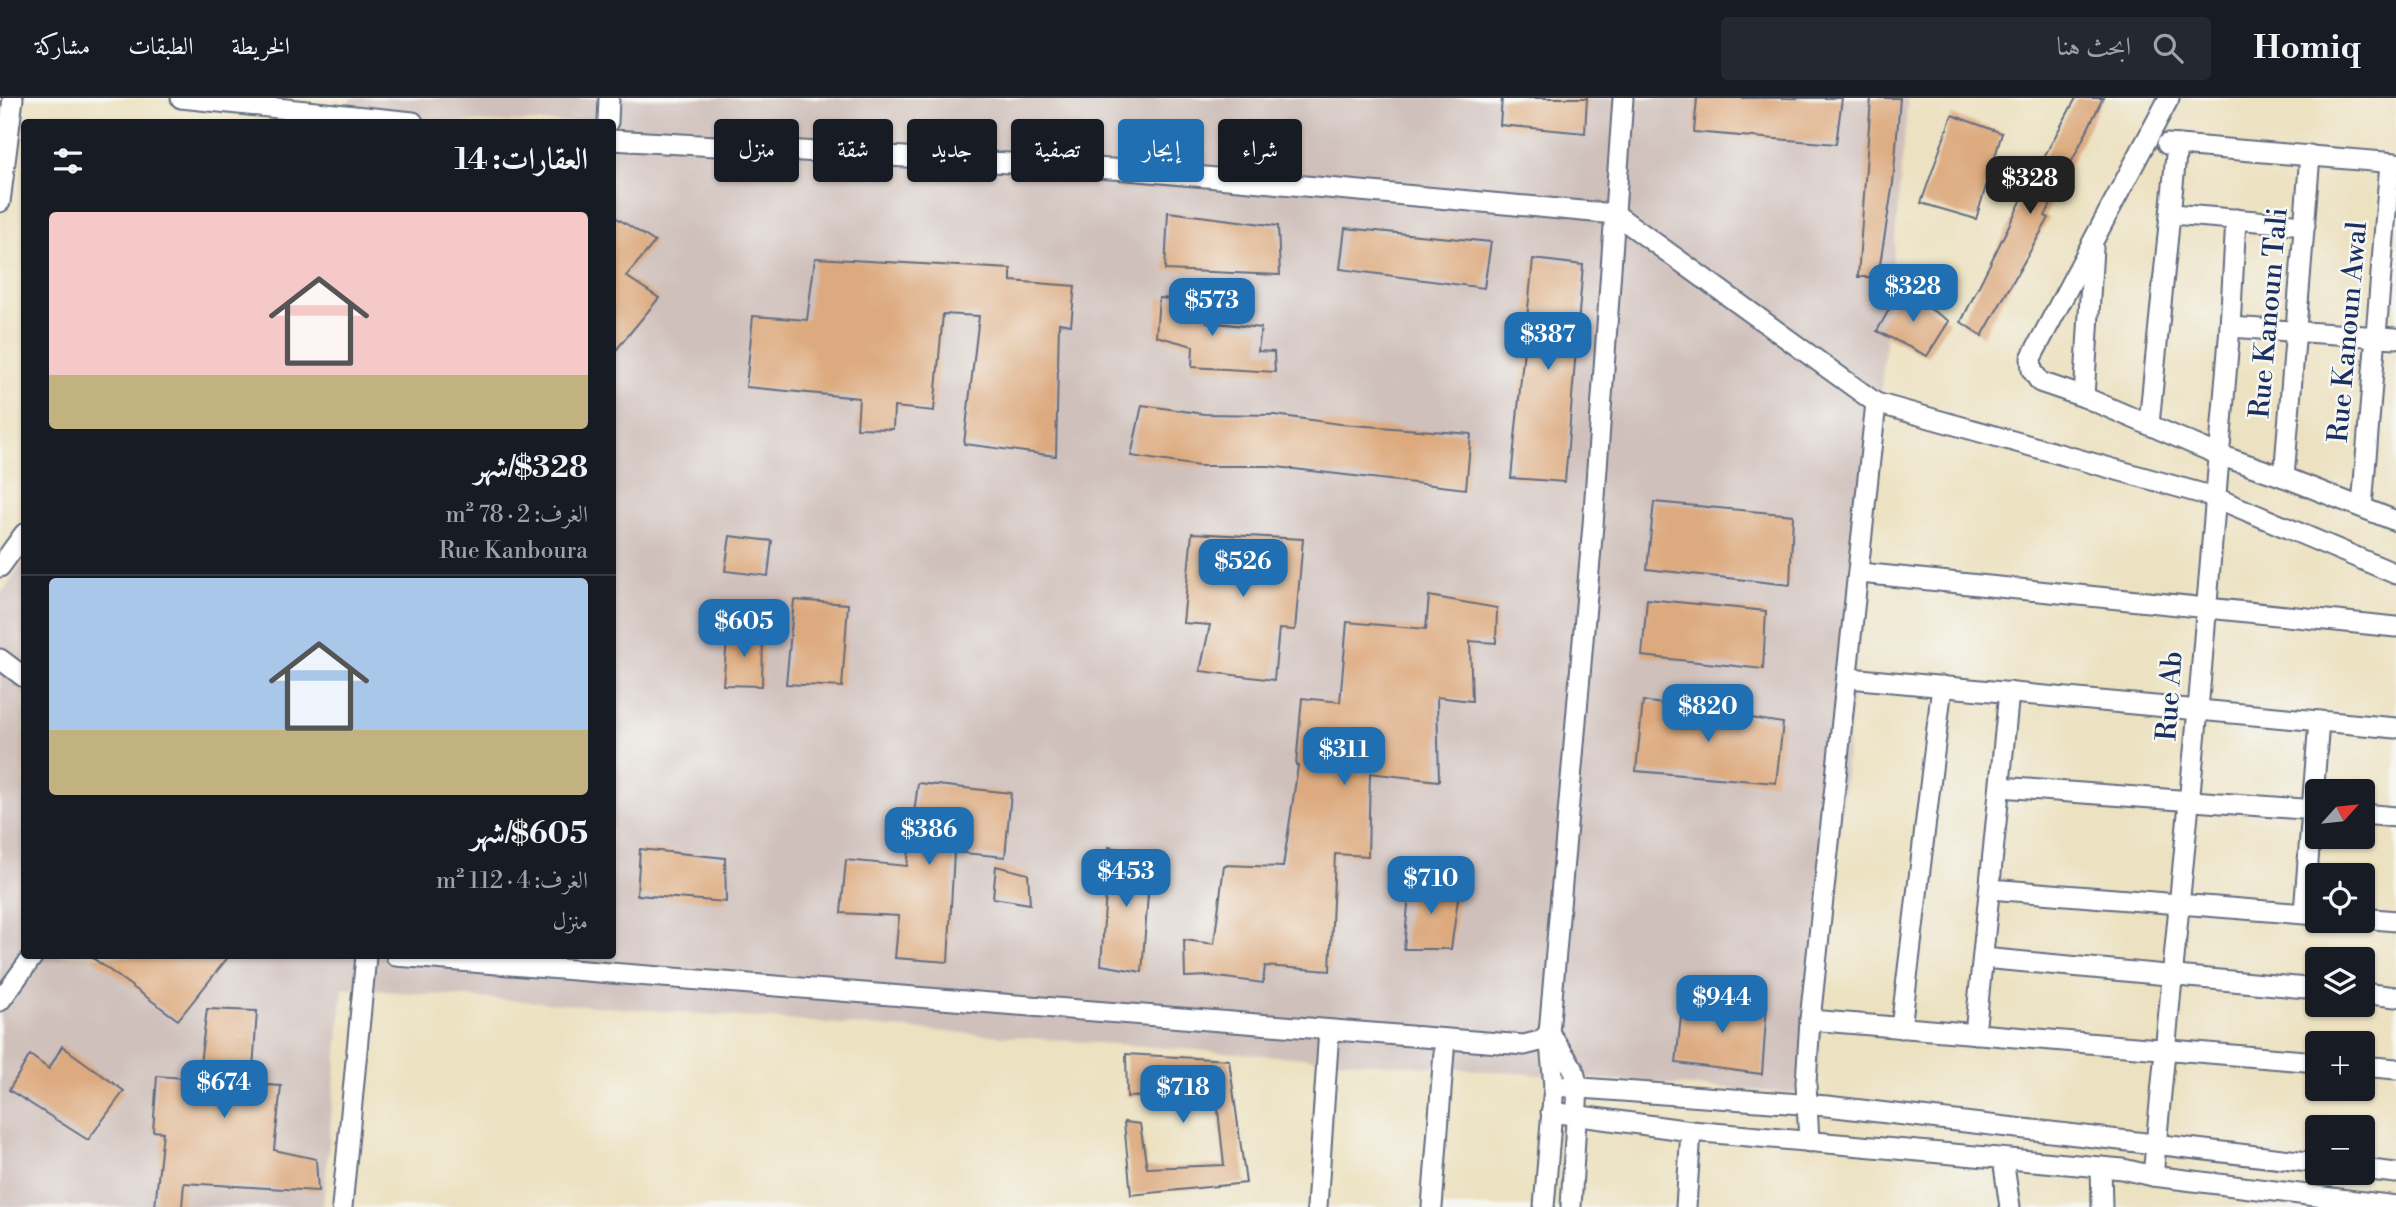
<!DOCTYPE html>
<html lang="ar">
<head>
<meta charset="utf-8">
<style>
  :root { --surface:#171b24; --page:#242831; --text:#f1f3f6; --muted:#9ea1a6; --line:#363941; --accent:#1f6fb2 }
  body { margin:0; font-family:"Libre Bodoni",Amiri,serif; background:var(--page); color:var(--text); direction:rtl; height:100vh; display:flex; flex-direction:column; font-size:26px; white-space:nowrap }
  * { box-sizing:border-box; margin:0 }
  p { font-size:23px; color:var(--muted) }
  .icon { flex:none; width:38px; height:38px; fill:none; stroke:currentColor; stroke-width:2; stroke-linecap:round; stroke-linejoin:round }
  .map { position:relative; flex:1; overflow:hidden; direction:ltr }
  .sheet { position:absolute; left:21px; top:21px; width:595px; height:840px; display:flex; flex-direction:column; background:var(--surface); border-radius:7px; box-shadow:0 2px 5px #0004; direction:rtl }
  .sheet>* { flex:none }
  .top-card { position:absolute; left:637px; top:21px; width:665px; height:63px; direction:rtl; display:flex; gap:14px }
  .needle { width:46px; rotate:63deg }
  .controls { position:absolute; left:2305px; top:681px; display:grid; gap:14px }
  .controls a { display:grid; place-items:center; width:70px; height:70px; border-radius:7px; background:var(--surface); box-shadow:0 2px 5px #0004; font-size:35px }
  .price { position:absolute; translate:-50% -60px; padding:0 16px; border-radius:14px; background:var(--accent); color:#fff; font-size:23px; line-height:46px; filter:drop-shadow(0 2px 4px #0008) }
  .price::after { content:''; position:absolute; left:50%; top:42px; width:21px; height:16px; margin-left:-10px; background:inherit; clip-path:polygon(0 0,100% 0,50% 100%) }
  .price.current { background:#222; color:#fff }
  ul { padding:0; list-style:none }
  li { display:grid; align-content:center; gap:14px; height:371px; padding:0 28px }
  li+li { border-top:2px solid var(--line) }
  li span { display:grid; place-items:center; height:217px; border-radius:7px; color:#555 }
  li>.icon { margin-inline-start:auto }
  span .icon { width:126px; height:126px; fill:#fffc; stroke-width:1 }
  li b { font-size:30px }
  h2 { display:flex; justify-content:space-between; align-items:center; height:84px; padding:0 28px; font-size:30px }
  .chip { padding:0 24px; border-radius:7px; background:var(--surface); box-shadow:0 2px 5px #0004; font-size:24px; line-height:63px }
  .chip.current { background:var(--accent); color:#fff }
  header { display:flex; align-items:center; gap:42px; box-sizing:border-box; height:98px; padding:0 35px; background:var(--surface); border-bottom:2px solid var(--line) }
  header strong { font-size:33px }
  nav { display:flex; gap:38px; margin-inline-start:auto; font-size:24px }
  .search { width:490px; height:63px; background:var(--page); display:flex; align-items:center; gap:18px; box-sizing:border-box; padding:0 24px; border-radius:7px; color:var(--muted); font-size:26px }
  .map>svg:first-child { display:block }
</style>
</head>
<body>
<header>
<strong>Homiq</strong>
<div class="search"><svg class="icon" aria-label="search" viewBox="0 0 24 24"><circle cx="10" cy="10" r="6"/><path d="M15 15l6 6"/></svg>ابحث هنا</div>
<nav><a>الخريطة</a><a>الطبقات</a><a>مشاركة</a></nav>
</header>
<div class="map">
<svg width="2396" height="1109" viewBox="0 0 2396 1109">
  <rect width="100%" height="100%" fill="#f6f6f2"/>
  <filter id="ink" filterUnits="userSpaceOnUse"><feTurbulence type="fractalNoise" baseFrequency=".0143" numOctaves="2"/><feDisplacementMap in="SourceGraphic" scale="14" xChannelSelector="R" yChannelSelector="G"/><feConvolveMatrix kernelMatrix="1 2 1 2 8 2 1 2 1" color-interpolation-filters="sRGB"/></filter>
  <filter id="wash" filterUnits="userSpaceOnUse"><feTurbulence type="fractalNoise" baseFrequency=".00686" numOctaves="4" result="noise"/><feDisplacementMap in="SourceGraphic" scale="28" xChannelSelector="R" yChannelSelector="G"/><feGaussianBlur stdDeviation="1.57" result="paint"/><feColorMatrix in="noise" values="0 0 0 0 0 0 0 0 0 0 0 0 0 0 0 0 0 1.4 0 .05"/><feComposite in="paint" operator="in"/></filter>
  <g filter="url(#wash)">
    <rect width="100%" height="100%" fill="#ece1c0"/>
    <path fill="#cfc0bb" d="M352,0H1908L1815,997L343,890L323,1109H0V498L24,463V858H612V24H334Z"/>
    <g id="blocks">
      <g fill="#ddaa7f">
        <path d="M1502,0H1587L1585,35L1500,27Z"/>
        <path d="M1697,0H1842L1836,46L1694,34Z"/>
        <path d="M1871,0H1900L1893,85L1878,179H1858Z"/>
        <path d="M2076,0H2103L2045,118L2049,120L1982,238L1961,224L2031,83Z"/>
        <path d="M1952,17L2002,35L1976,121L1921,105Z"/>
        <path d="M1168,114L1278,128L1280,177L1165,172Z"/>
        <path d="M612,117L655,144L626,178L659,200L612,257Z"/>
        <path d="M1345,130L1491,144L1484,190L1340,171Z"/>
        <path d="M815,160L1011,171V183L1075,188L1071,227L1059,225L1056,358L964,346L979,218L943,216L934,313L894,309L893,331L857,330L859,300L746,289L753,218L807,222Z"/>
        <path d="M1533,161L1583,167L1565,384L1511,380Z"/>
        <path d="M1900,192L1949,223L1927,258L1877,233Z"/>
        <path d="M1159,200L1212,204L1207,224L1261,230L1258,253L1274,254L1275,274L1192,269L1193,248L1156,238Z"/>
        <path d="M1142,307L1204,316L1275,317L1340,326L1471,336L1466,391L1268,368H1199L1131,358Z"/>
        <path d="M1654,404L1793,417L1790,487L1647,471Z"/>
        <path d="M1192,435L1303,441L1295,532L1279,531L1274,582L1200,573L1210,527L1183,525Z"/>
        <path d="M730,438L772,443L768,478L725,473Z"/>
        <path d="M1429,498L1497,510L1496,545L1470,543L1472,603L1437,599L1439,683L1370,675L1368,758L1335,756L1330,873L1265,868L1263,885L1210,878L1185,879L1184,842L1214,846L1224,767L1283,769L1298,668L1296,667L1302,600L1340,604L1347,524L1426,531Z"/>
        <path d="M1647,501L1766,513L1763,571L1642,558Z"/>
        <path d="M794,502L848,506L842,589L786,586Z"/>
        <path d="M728,531L763,536L762,588L723,587Z"/>
        <path d="M1643,603L1783,625L1776,685L1636,673Z"/>
        <path d="M918,685L1011,695L1005,759L954,754L948,864L895,860L899,818L841,815L846,762L907,768Z"/>
        <path d="M1109,749L1151,757L1142,874L1101,867Z"/>
        <path d="M640,751L725,760L726,804L637,797Z"/>
        <path d="M996,768L1028,776L1030,806L993,800Z"/>
        <path d="M1410,785L1460,787L1451,851H1404Z"/>
        <path d="M90,858H229L178,922Z"/>
        <path d="M1683,900L1767,907L1762,976L1676,965Z"/>
        <path d="M207,911L257,913L252,986L281,988L274,1052L316,1061L318,1093L184,1085L182,1109H155L163,1034L153,1033L157,978L198,981Z"/>
        <path d="M62,948L124,993L88,1042L9,992L30,957L49,971Z"/>
        <path d="M1126,956L1229,962L1246,1085L1131,1097L1124,1024L1140,1026L1147,1070L1224,1067L1215,984L1155,982V998L1127,999Z"/>
      </g>
    </g>
  </g>
  <g filter="url(#ink)">
    <use href="#blocks" fill-opacity="0" stroke="#646d80" stroke-width="2"/>
    <g fill="none" stroke-linecap="round" stroke-linejoin="round">
      <defs>
        <g id="minor">
          <path d="M181,0L413,24"/>
          <path d="M2169,0L2031,260L2032,272L2040,284L2084,299L2219,357L2284,379L2396,423"/>
          <path d="M608,24L609,0"/>
          <path d="M612,42L1128,72L1615,116L1876,305L2214,399L2396,476"/>
          <path d="M2167,46L2396,65"/>
          <path d="M0,104L13,0"/>
          <path d="M2172,116L2305,127"/>
          <path d="M2230,229L2396,240"/>
          <path d="M2084,299L2093,150"/>
          <path d="M2149,326L2177,47"/>
          <path d="M2284,379L2310,57"/>
          <path d="M2362,409L2390,65"/>
          <path d="M0,469L24,436"/>
          <path d="M1860,475L2396,529"/>
          <path d="M0,561L24,579"/>
          <path d="M1849,580L2396,630"/>
          <path d="M2000,689L2317,712"/>
          <path d="M2362,716L2396,719"/>
          <path d="M1990,791L2317,817"/>
          <path d="M2304,815L2319,623"/>
          <path d="M2362,820L2396,823"/>
          <path d="M396,858L1524,947L1540,943L1549,935"/>
          <path d="M1983,860L2317,891"/>
          <path d="M2362,895L2396,899"/>
          <path d="M0,903L33,858"/>
          <path d="M1810,922L2317,964"/>
          <path d="M1901,930L1942,588"/>
          <path d="M1550,936L1573,970L1578,989L1571,1109"/>
          <path d="M1975,936L2009,594"/>
          <path d="M2362,968L2396,971"/>
          <path d="M1554,988L1827,1008L2317,1065"/>
          <path d="M1551,1014L1691,1033L2123,1071L2153,1078L2396,1108"/>
          <path d="M1809,1044L1806,985L1810,922L1876,305"/>
          <path d="M2003,1061L2010,1109"/>
          <path d="M2101,1069L2102,1109"/>
          <path d="M2362,1071L2396,1075"/>
          <path d="M2153,1078L2198,612L2230,229L2236,121"/>
          <path d="M342,1109L366,858"/>
          <path d="M1317,1109L1329,932"/>
          <path d="M1432,1109L1445,941"/>
          <path d="M1544,1109L1554,988L1549,935L1593,427L1623,0"/>
          <path d="M1686,1109L1691,1033"/>
        </g>
      </defs>
      <use href="#minor" stroke="#646d80" stroke-width="23"/>
      <use href="#minor" stroke="#fff" stroke-width="19"/>
    </g>
  </g>
  <g text-anchor="middle" dominant-baseline="central" stroke-width="5" stroke-linejoin="round" paint-order="stroke">
    <g font-size="28" fill="#1b2f5e" stroke="#f6f6f2">
      <text transform="translate(2269 215) rotate(-85)">Rue Kanoun Tali</text>
      <text transform="translate(2348 234) rotate(-85)">Rue Kanoun Awal</text>
      <text transform="translate(2170 598) rotate(-86)">Rue Ab</text>
    </g>
  </g>
</svg>
<div class="controls">
<a><svg class="needle" viewBox="-14 -14 28 28"><path d="M0-13l5 13h-10z" fill="#e53935"/><path d="M0 13l5-13h-10z" fill="#9ea1a6"/></svg></a>
<a><svg class="icon" aria-label="locate" viewBox="0 0 24 24"><circle cx="12" cy="12" r="6"/><path d="M12 2v4M12 18v4M2 12h4M18 12h4"/></svg></a>
<a><svg class="icon" aria-label="layers" viewBox="0 0 24 24"><path d="M12 4l9 5-9 5-9-5zM3 14l9 5 9-5"/></svg></a>
<a>+</a>
<a>−</a>
</div>
<b class="price current" style="left:2030px;top:118px">$328</b>
<b class="price" style="left:1913px;top:226px">$328</b>
<b class="price" style="left:1212px;top:240px">$573</b>
<b class="price" style="left:1548px;top:274px">$387</b>
<b class="price" style="left:1243px;top:501px">$526</b>
<b class="price" style="left:744px;top:561px">$605</b>
<b class="price" style="left:1708px;top:646px">$820</b>
<b class="price" style="left:1344px;top:689px">$311</b>
<b class="price" style="left:929px;top:769px">$386</b>
<b class="price" style="left:1126px;top:811px">$453</b>
<b class="price" style="left:1431px;top:818px">$710</b>
<b class="price" style="left:1722px;top:937px">$944</b>
<b class="price" style="left:224px;top:1022px">$674</b>
<b class="price" style="left:1183px;top:1027px">$718</b>
<div class="top-card">
<a class="chip">شراء</a>
<a class="chip current">إيجار</a>
<a class="chip">تصفية</a>
<a class="chip">جديد</a>
<a class="chip">شقة</a>
<a class="chip">منزل</a>
</div>
<section class="sheet">
<h2>العقارات: 14<svg class="icon" aria-label="filters" viewBox="0 0 24 24"><path d="M4 7h16M4 17h16"/><circle cx="9" cy="7" r="2"/><circle cx="15" cy="17" r="2"/></svg></h2>
<ul>
<li><span style="background:linear-gradient(#f6c9c9 75%,#c2b280 0)"><svg class="icon" aria-label="home" viewBox="0 0 24 24"><path d="M3 11l9-7 9 7M6 9v11h12V9"/></svg></span><div><b>$328/شهر</b><p>الغرف: 2 · 78 m²</p><p>Rue Kanboura</p></div></li>
<li><span style="background:linear-gradient(#a9c7e8 70%,#c2b280 0)"><svg class="icon" aria-label="home" viewBox="0 0 24 24"><path d="M3 11l9-7 9 7M6 9v11h12V9"/></svg></span><div><b>$605/شهر</b><p>الغرف: 4 · 112 m²</p><p>منزل</p></div></li>
</ul>
</section>
</div>
</body>
</html>
